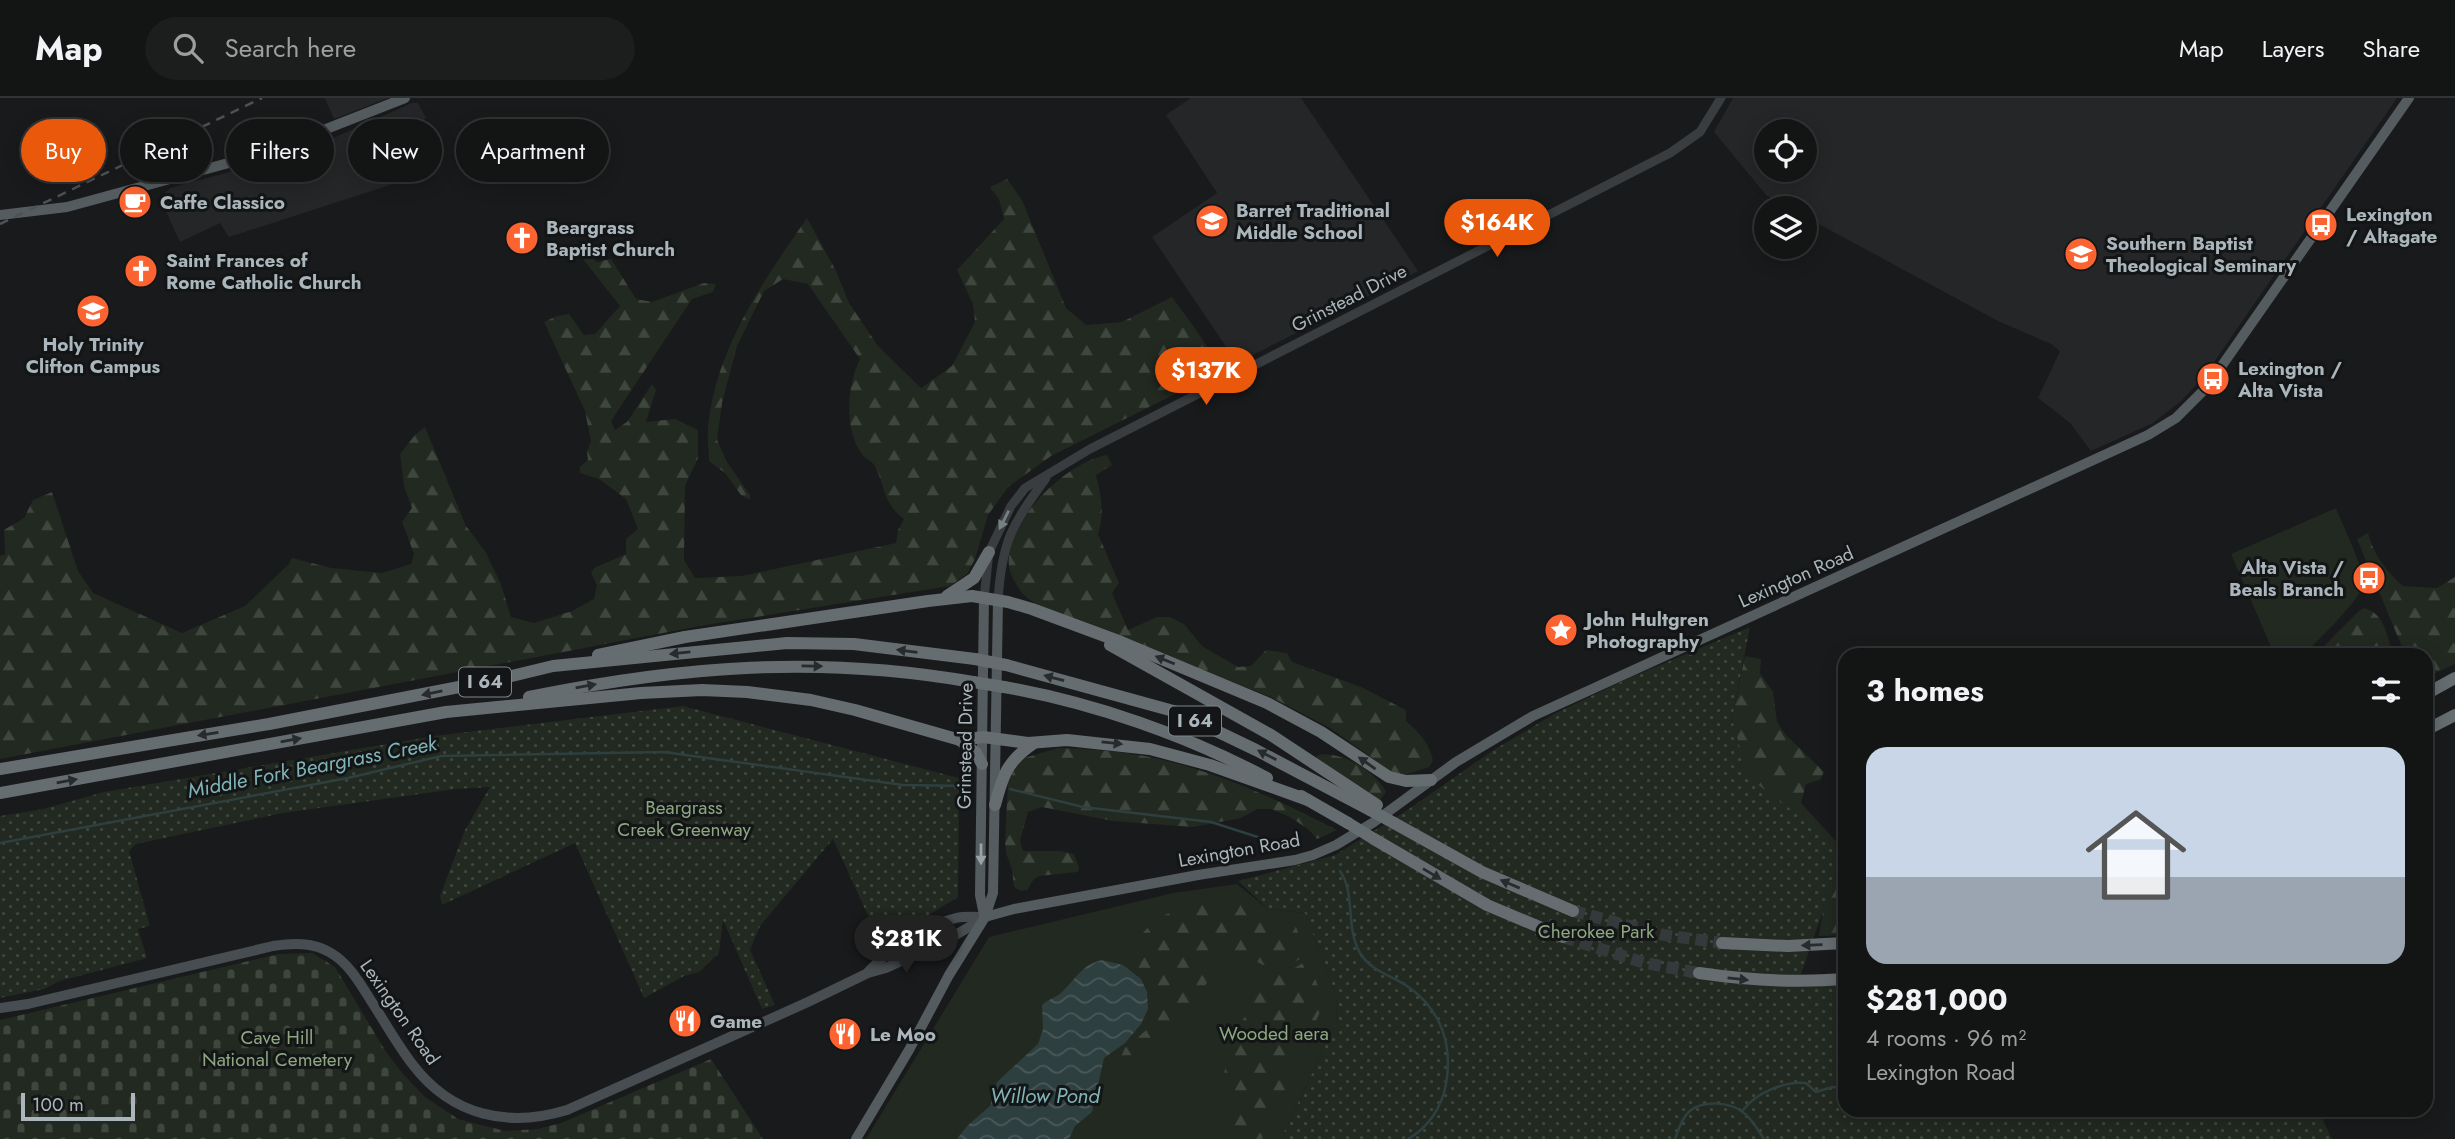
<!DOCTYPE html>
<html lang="en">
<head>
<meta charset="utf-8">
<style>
  :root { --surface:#131414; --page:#1c1d1d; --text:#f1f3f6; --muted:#9d9ea0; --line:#323334; --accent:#ea580c }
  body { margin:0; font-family:Jost,sans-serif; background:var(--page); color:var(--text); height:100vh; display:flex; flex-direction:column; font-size:26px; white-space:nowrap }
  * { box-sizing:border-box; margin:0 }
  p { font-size:23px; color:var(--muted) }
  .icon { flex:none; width:38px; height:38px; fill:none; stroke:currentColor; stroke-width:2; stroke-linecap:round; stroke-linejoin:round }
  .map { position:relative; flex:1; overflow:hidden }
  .panel { position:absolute; left:1838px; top:550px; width:595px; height:469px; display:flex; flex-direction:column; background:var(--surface); border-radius:21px; box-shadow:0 4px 18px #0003,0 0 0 2px var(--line) }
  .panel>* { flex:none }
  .banner { position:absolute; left:21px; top:21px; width:665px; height:63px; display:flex; gap:14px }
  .fabs { position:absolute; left:1754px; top:21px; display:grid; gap:14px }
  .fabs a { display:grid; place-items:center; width:63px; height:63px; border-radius:50%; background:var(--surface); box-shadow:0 4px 18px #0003,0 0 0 2px var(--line); font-size:35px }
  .scale { position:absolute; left:21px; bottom:18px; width:114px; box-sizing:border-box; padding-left:7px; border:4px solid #aab6bb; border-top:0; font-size:19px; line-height:24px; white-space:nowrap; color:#aab6bb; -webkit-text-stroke:5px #131516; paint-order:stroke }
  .price { position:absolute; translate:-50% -60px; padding:0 16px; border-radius:24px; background:var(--accent); color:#fff; font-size:23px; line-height:46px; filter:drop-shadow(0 2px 4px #0008) }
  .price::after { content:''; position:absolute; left:50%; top:42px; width:21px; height:16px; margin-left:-10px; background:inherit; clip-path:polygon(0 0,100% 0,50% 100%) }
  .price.active { background:#222; color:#fff }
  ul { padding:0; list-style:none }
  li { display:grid; align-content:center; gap:14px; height:371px; padding:0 28px }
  li span { display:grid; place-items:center; height:217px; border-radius:21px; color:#555 }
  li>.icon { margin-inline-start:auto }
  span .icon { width:126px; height:126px; fill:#fffc; stroke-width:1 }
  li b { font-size:30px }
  h2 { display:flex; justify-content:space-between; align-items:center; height:84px; padding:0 28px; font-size:30px }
  .chip { padding:0 24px; border-radius:32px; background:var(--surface); box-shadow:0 4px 18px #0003,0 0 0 2px var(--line); font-size:24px; line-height:63px }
  .chip.active { background:var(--accent); color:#fff }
  header { display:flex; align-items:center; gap:42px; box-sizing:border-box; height:98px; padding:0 35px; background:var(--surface); border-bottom:2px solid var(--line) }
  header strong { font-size:33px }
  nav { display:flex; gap:38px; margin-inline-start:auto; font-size:24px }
  .search { width:490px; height:63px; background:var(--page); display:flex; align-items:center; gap:18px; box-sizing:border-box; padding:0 24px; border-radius:38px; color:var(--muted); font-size:26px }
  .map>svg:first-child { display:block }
</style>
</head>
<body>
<header>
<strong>Map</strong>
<div class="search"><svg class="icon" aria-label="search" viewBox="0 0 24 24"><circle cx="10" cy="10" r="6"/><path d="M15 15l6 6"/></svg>Search here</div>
<nav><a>Map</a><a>Layers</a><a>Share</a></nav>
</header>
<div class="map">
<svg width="2455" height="1041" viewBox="0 0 2455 1041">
  <defs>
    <pattern id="forest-firs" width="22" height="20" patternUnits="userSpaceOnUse" patternTransform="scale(1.75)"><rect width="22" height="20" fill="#222920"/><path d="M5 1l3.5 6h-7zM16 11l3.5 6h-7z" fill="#3f463e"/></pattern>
    <pattern id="cemetery-stones" width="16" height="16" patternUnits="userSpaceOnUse" patternTransform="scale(1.75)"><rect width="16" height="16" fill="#222920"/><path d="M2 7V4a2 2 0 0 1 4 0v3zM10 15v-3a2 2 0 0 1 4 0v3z" fill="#3f463e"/></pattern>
    <pattern id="park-dots" width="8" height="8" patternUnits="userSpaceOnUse" patternTransform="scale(1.75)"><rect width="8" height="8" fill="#222920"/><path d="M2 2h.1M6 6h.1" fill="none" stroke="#3f463e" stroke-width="1.8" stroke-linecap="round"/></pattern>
    <pattern id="water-waves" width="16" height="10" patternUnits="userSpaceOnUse" patternTransform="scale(1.75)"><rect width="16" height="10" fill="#2e3f40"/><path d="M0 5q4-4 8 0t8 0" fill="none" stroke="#4a585a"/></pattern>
  </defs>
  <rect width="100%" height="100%" fill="#191a1b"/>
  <g fill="#242628" fill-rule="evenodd">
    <path d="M325,0H388L334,21Z"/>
    <path d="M1191,0H1301L1418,173L1237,265L1152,139L1217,95L1166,17Z"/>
    <path d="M1733,0H2397L2203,280L2180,304L2153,325L2091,353L2070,325L2038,300L2060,253L2051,246L1998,223L1804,118V110H1790L1767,98L1714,34ZM1804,33V72H1766V33Z"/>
    <path d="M412,5H418L426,20L412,27L427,59L415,66L421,77L229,139L220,125L180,144L160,100L170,90L277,61L331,41Z"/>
  </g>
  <g fill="#222920">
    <path d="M2336,410C2342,426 2365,471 2363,486C2362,501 2317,543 2304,556H2274L2231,456Z"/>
    <path d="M1237,786L1268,811L1305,815L1336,897L1337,923L1281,1041H866L989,839L1173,795Z"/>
  </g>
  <g fill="url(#forest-firs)">
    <path d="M1007,81L1022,102L1066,210L1086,227L1122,224L1172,199C1184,216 1216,256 1219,274L1051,358L1008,389L988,417L975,461L967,476L950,488L700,528L0,661V458L5,456L4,432L24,420L33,402L52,394L78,473L93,495L182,535L245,508L289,466L292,460L331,470L382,475L411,466L414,456L402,424L412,410L404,388L400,356L415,337L425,329L466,428L485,453L501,486L511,519L534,525L572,513L594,501L597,487L591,475L594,470L626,456V441L638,431L626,401L599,381L580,375V369L588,362L587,354L591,343L585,313L544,224L557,218L569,216L584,237L595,236L620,208L579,156L580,154L584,153L597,164L611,161L636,201L652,204L704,185L716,186L713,194L692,201L611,323L615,332L627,324L652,286L656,292L646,324L675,321L698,332V360L685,388L684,462L695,480L742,478L896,445L898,432L904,421C883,405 886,392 876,370C873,363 865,361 861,355C844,330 847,287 860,261L808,186L783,181L764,193L737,248L722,305L717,342L727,364L750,397V402L741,397L725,375L709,363C709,352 707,341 708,330C715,252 763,183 807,120L836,173L849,205L878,248L921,290L952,268L975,224L973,206L957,172L1004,121L999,101L990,89Z"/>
    <path d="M1107,357L1112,367L1096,377C1101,398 1105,414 1098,436L1119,485L1112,495L1128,532L1157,519H1170L1184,526L1202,548L1238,569L1251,568L1266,552L1287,555L1292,564L1361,589L1406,612V623C1419,634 1430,646 1433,663L1429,669L1404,677L1393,675L1330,630L1273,600L1057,515C1047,510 1031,505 1024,497C1018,490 1010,478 1009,468C1004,424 1066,364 1107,357Z"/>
    <path d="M2368,435C2373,456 2387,474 2403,488L2437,490L2455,479V566L2426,579V556H2405L2357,441Z"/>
    <path d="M2364,510C2385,515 2387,539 2393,556H2316L2359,513Z"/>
    <path d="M1745,558L1761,561L1760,575L1773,594L1777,624L1785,636L1824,674L1820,682L1806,686L1801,705L1842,750L1606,1041L1739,647L1732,621Z"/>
    <path d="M1058,650C1089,651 1120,653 1150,659C1216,673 1277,701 1337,732L1317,741L1308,731L1290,719L1271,711H1257L1241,720L1193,729L1113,723L1042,709L1028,714L1020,742L1023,753H1061L1074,756L1079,769L1078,774L1039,778L1034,781L1027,792L1021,793L1014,789L1012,771L1006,755L1005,743L1008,685L1014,669L1021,661Z"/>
    <path d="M1322,656C1346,656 1374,672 1386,694L1380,702L1317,661L1316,658Z"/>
    <path d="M1844,757V837L1819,838L1825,800Z"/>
    <path d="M1236,799L1249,821L1296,829L1306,856L1290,868L1263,867L1252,861L1237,860L1234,856L1223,854L1184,928L1141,959L1129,978L1120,981L1115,972L1125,950L1150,929L1159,911L1149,888L1136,875L1130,855C1153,809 1189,807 1236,799Z"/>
    <path d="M1308,862L1321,896L1320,914L1262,1041H1226L1233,1031L1239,997L1222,987L1229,950L1267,874L1286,875Z"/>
  </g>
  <path fill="url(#cemetery-stones)" d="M312,855L335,869L386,954L404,977L425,999L458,1021L505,1033L538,1031L561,1025L711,961L763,1041H0V922L278,856Z"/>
  <g fill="url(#park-dots)">
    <path d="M1750,529L1732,621L1748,679L1844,752L1799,882L1844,888V1012H2318L2332,1041H1281L1337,923L1336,897L1305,815L1268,811L1238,783L1335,757L1406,713L1492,653L1554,616L1627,581Z"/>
    <path d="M683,608L970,683L969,699L959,701L958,799L881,846L833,741L760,828L750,852L775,907L762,911L723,822L719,855L699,874L684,878L644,900L575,745L442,807L440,798L465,732L490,689L456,691L283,715L136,746L129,753L150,828L138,831L147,860L60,883L44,891L0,900V718L43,711L104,694L434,638Z"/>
  </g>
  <path fill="url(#water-waves)" d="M1102,862L1123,867L1141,881L1147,894L1148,911L1141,926L1125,945L1104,960L1092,1014L1075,1028L1069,1041H957L967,1028L990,1008L997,984L1038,946L1043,931L1042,907C1048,901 1055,900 1061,895C1076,881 1081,867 1102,862Z"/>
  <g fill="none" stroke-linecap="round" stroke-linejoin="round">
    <g stroke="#2e3f40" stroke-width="2.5">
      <path d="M1010,691L1083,709L1211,724L1270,743"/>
      <path d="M0,745L348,680L441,658L664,654L903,687L967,688"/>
      <path d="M1340,773C1356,796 1345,829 1360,855C1371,873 1390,877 1407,888C1441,911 1453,947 1446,986C1442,1009 1428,1030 1408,1041"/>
      <path d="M1743,1012C1756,995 1784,983 1806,985L1816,994L1832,989L1844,990"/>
      <path d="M1675,1041C1679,1031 1682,1019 1691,1012C1705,1002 1731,1004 1744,1015C1752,1021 1758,1032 1764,1041"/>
    </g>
    <g stroke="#36393b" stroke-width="12" stroke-dasharray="12 6" stroke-linecap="butt">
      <path d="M1573,813L1664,837L1722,845"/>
      <path d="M1563,839L1645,865L1699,875"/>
    </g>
    <g stroke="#393d40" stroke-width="9">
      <path d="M984,500L989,454L1011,408L1025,390L1090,351L1670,55L1700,34L1721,0"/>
      <path d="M998,502C1002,442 1012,427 1046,380"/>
    </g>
    <g stroke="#474d50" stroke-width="10">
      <path d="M868,874C888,852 927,827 956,820C965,818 975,819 984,819"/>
      <path d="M0,910L28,906L273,848C293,845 313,844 331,855C351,867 362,889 375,909C387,928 399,949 413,967C452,1018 508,1030 567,1012L808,904L868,875L886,870L949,841L984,820"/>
    </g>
    <g stroke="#555c5f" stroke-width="10">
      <path d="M0,117L67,109L265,55L405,0"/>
      <path d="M984,817L980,797L984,500"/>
      <path d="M985,819L1014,811L1198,777L1295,762L1313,757L1336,747L1374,724L1456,664L1533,618L2148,337L2176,320L2207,289L2409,0"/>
      <path d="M856,1041L909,952L949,877L985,819L993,795L998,502"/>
    </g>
    <g stroke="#656d71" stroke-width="12">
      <path d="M947,498L974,480L989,454"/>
      <path d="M1110,547L1271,637L1377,707"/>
      <path d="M598,557L685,539L928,503L972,498L1008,504L1032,511L1121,544L1267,605L1321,634L1389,679L1406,683L1431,682"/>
      <path d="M1006,567L1177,614L1256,652L1370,712"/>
      <path d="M1004,589C1094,605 1186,637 1267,680"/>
      <path d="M2426,596L2455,580"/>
      <path d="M529,599C681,568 819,557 973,584"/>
      <path d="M2426,632L2455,617"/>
      <path d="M960,642L976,655L982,666"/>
      <path d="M0,671L269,626L495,582L553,568L787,545L854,546L975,561"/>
      <path d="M0,695L446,614L641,595L702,592L747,594L811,602L855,612L960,642L983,639L1028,645L1067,642L1150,651L1210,667L1308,702"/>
      <path d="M1301,698L1348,725"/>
      <path d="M995,707C1003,677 1007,663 1034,645"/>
      <path d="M1394,725L1482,774L1573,813"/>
      <path d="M1374,741L1487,807L1563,839"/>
      <path d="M1722,845L1788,848L1844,845"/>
      <path d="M1699,875C1747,882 1796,885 1844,881"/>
    </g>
    <path stroke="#4c5255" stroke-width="2.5" stroke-dasharray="9 7" stroke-linecap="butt" d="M0,126L262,0"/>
    <g stroke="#656d71" stroke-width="12">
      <path d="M975,561L1006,567"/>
      <path d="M973,584L1004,589"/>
      <path d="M1370,712L1394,725"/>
      <path d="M1348,725L1374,741"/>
    </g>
  </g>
  <defs><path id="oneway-solid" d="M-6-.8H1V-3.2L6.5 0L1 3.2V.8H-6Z" transform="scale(1.75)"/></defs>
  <use fill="#778084" href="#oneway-solid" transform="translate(1004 422) rotate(117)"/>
  <g fill="#282b2d">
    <use href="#oneway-solid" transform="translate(907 553) rotate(-173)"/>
    <use href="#oneway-solid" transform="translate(680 555) rotate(174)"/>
    <use href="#oneway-solid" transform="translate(1165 562) rotate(-158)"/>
    <use href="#oneway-solid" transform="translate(812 568) rotate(1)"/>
    <use href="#oneway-solid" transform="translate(1054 580) rotate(-165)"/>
    <use href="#oneway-solid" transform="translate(586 588) rotate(-10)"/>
    <use href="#oneway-solid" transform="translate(432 595) rotate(169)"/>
    <use href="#oneway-solid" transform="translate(208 636) rotate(171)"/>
    <use href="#oneway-solid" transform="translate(291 642) rotate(-10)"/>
    <use href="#oneway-solid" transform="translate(1112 645) rotate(6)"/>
    <use href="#oneway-solid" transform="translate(1267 657) rotate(-153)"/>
    <use href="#oneway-solid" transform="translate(1367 665) rotate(-145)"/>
    <use href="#oneway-solid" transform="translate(67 683) rotate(-10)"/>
    <use href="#oneway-solid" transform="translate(1432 776) rotate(31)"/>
    <use href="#oneway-solid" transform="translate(1510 786) rotate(-157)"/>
    <use href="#oneway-solid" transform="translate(1812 847) rotate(178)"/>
    <use href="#oneway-solid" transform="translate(1738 881) rotate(6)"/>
  </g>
  <use fill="#99a4a9" href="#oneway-solid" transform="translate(981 756) rotate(90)"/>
  <defs>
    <symbol id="cafe-disc" viewBox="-11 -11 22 22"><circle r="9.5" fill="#fb6430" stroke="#131516"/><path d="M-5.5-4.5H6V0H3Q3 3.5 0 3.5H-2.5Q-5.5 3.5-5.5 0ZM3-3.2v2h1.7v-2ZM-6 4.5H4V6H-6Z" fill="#fff"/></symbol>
    <symbol id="school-disc" viewBox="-11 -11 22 22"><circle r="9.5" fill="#fb6430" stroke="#131516"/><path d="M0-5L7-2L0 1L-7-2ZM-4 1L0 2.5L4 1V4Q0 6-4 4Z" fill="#fff"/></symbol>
    <symbol id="bus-disc" viewBox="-11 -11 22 22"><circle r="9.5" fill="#fb6430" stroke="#131516"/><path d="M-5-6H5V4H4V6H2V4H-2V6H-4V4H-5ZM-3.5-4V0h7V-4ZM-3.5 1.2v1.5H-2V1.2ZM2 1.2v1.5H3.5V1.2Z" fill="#fff"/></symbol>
    <symbol id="church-disc" viewBox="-11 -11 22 22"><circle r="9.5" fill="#fb6430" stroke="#131516"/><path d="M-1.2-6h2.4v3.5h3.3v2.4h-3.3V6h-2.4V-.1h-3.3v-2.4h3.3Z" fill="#fff"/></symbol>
    <symbol id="university-disc" viewBox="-11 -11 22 22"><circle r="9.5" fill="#fb6430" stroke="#131516"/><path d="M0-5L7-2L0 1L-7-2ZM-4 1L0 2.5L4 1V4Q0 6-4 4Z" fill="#fff"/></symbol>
    <symbol id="sight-disc" viewBox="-11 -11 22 22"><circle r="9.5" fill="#fb6430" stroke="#131516"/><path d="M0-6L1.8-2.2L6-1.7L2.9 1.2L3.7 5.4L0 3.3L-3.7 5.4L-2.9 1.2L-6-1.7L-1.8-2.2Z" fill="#fff"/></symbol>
    <symbol id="restaurant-disc" viewBox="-11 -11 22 22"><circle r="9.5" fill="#fb6430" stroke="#131516"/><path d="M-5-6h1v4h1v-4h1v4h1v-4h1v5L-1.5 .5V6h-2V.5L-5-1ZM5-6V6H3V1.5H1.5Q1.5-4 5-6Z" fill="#fff"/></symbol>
  </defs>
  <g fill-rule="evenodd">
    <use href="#cafe-disc" x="116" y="85" width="38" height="38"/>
    <use href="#school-disc" x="1193" y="104" width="38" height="38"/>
    <use href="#bus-disc" x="2302" y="108" width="38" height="38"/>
    <use href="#church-disc" x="503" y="121" width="38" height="38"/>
    <use href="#university-disc" x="2062" y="137" width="38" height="38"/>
    <use href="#church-disc" x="122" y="154" width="38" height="38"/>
    <use href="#school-disc" x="74" y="194" width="38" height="38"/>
    <use href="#bus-disc" x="2194" y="262" width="38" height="38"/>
    <use href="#bus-disc" x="2350" y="461" width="38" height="38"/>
    <use href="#sight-disc" x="1542" y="513" width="38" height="38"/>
    <use href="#restaurant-disc" x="666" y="904" width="38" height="38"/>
    <use href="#restaurant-disc" x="826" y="917" width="38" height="38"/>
  </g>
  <g text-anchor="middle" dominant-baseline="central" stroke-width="6" stroke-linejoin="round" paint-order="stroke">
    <g fill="#131516" stroke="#7d868a" stroke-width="2">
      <rect x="459" y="569.5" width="52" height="29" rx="5"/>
      <rect x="1169" y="608.5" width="52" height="29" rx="5"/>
    </g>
    <g font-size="18" font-weight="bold" fill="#aab6bb">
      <text x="485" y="584">I 64</text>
      <text x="1195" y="623">I 64</text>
    </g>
    <g font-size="19" font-weight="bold" fill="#aab6bb" stroke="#131516" text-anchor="start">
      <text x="160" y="104">Caffe Classico</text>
      <text x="1236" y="112">Barret Traditional<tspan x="1236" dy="22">Middle School</tspan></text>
      <text x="2346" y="116">Lexington<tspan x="2346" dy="22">/ Altagate</tspan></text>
      <text x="546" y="129">Beargrass<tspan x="546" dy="22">Baptist Church</tspan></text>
      <text x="2106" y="145">Southern Baptist<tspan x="2106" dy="22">Theological Seminary</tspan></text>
      <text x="166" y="162">Saint Frances of<tspan x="166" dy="22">Rome Catholic Church</tspan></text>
      <text x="93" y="246" text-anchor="middle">Holy Trinity<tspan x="93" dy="22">Clifton Campus</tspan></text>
      <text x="2238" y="270">Lexington /<tspan x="2238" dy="22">Alta Vista</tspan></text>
      <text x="2344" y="469" text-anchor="end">Alta Vista /<tspan x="2344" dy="22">Beals Branch</tspan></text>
      <text x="1586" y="521">John Hultgren<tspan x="1586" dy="22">Photography</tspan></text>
      <text x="710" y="923">Game</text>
      <text x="870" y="936">Le Moo</text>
    </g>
    <g font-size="19" fill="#aab6bb" stroke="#131516">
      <text transform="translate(1349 200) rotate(-27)">Grinstead Drive</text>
      <text transform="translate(1796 479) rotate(-24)">Lexington Road</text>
      <text transform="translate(965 648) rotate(-89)">Grinstead Drive</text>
      <text transform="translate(1239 752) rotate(-10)">Lexington Road</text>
      <text transform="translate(400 914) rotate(55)">Lexington Road</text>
    </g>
    <g font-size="19" fill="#8ea781" stroke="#131516">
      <text x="684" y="709">Beargrass<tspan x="684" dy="22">Creek Greenway</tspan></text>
      <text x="1596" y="833">Cherokee Park</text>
      <text x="1274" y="935">Wooded aera</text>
      <text x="277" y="939">Cave Hill<tspan x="277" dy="22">National Cemetery</tspan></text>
    </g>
    <g font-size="21" font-style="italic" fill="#80b4b7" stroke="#131516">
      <text transform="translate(312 669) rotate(-11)">Middle Fork Beargrass Creek</text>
      <text x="1045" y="998">Willow Pond</text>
    </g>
  </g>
</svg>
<div class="fabs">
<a><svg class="icon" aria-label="locate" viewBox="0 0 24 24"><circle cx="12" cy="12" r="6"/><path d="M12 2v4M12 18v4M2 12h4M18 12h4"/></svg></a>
<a><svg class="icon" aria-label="layers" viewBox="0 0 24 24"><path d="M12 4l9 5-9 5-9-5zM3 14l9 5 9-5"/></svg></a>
</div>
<div class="scale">100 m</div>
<b class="price" style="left:1497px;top:161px">$164K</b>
<b class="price" style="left:1206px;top:309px">$137K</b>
<b class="price active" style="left:906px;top:877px">$281K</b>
<div class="banner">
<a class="chip active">Buy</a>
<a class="chip">Rent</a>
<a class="chip">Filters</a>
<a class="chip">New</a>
<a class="chip">Apartment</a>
</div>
<section class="panel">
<h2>3 homes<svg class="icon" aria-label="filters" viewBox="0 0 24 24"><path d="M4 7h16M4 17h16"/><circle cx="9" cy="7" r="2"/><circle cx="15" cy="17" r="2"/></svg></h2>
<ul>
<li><span style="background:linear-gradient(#c9d6e8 60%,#9aa5b1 0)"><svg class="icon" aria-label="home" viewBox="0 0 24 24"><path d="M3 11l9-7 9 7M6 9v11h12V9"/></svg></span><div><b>$281,000</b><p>4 rooms · 96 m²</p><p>Lexington Road</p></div></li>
</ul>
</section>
</div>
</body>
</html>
